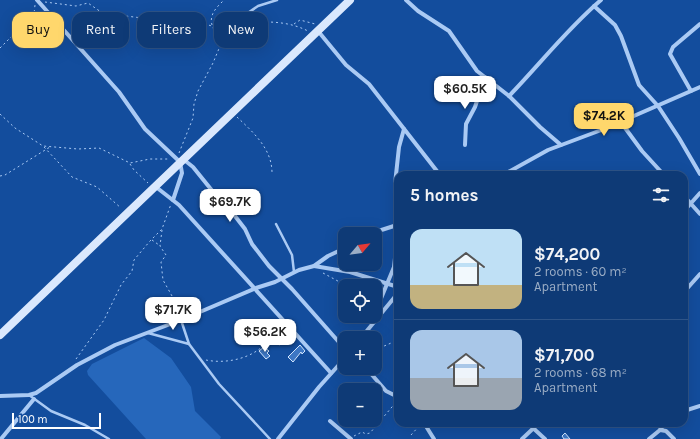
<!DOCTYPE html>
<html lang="en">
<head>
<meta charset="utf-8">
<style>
  :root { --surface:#0e3a76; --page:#17417b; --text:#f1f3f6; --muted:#9badc5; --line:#2e5488; --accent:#ffd76c }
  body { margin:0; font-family:Karla,sans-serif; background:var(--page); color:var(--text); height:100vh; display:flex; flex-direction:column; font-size:15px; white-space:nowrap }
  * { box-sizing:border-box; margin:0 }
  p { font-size:13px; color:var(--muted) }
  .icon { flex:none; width:22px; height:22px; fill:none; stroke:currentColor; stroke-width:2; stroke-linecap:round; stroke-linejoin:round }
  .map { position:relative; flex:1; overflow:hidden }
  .drawer { position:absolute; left:394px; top:171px; width:294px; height:256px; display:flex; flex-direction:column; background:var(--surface); border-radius:12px; box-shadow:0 4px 16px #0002,0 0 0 1px var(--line) }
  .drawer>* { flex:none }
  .top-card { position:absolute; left:12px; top:12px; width:322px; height:36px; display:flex; gap:8px }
  .needle { width:26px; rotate:61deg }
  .buttons { position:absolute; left:338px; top:227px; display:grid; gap:8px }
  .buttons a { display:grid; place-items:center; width:44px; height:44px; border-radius:8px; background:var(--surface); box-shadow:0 4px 16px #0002,0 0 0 1px var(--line); font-size:20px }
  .scale { position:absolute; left:12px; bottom:10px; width:89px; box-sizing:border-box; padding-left:4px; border:2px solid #fff; border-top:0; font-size:11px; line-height:14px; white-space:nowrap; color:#fff; -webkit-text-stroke:3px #134d9d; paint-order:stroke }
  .price { position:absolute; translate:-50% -34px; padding:0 9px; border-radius:8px; background:#fff; color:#222; font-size:13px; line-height:26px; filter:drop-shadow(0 1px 2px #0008) }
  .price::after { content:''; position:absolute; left:50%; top:24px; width:12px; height:9px; margin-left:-6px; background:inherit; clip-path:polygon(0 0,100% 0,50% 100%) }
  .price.on { background:var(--accent); color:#111 }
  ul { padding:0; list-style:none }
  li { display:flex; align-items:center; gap:12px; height:100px; padding:0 16px }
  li+li { border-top:1px solid var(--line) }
  li span { display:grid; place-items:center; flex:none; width:112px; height:80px; border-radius:12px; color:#555 }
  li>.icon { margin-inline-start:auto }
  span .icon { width:48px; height:48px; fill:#fffc; stroke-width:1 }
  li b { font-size:17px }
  h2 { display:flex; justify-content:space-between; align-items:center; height:48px; padding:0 16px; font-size:17px }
  .tag { padding:0 14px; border-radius:12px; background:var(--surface); box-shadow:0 4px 16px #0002,0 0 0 1px var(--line); font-size:14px; line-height:36px }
  .tag.on { background:var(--accent); color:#111 }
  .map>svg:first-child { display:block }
</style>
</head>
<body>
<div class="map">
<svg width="700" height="439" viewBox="0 0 700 439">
  <rect width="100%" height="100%" fill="#134d9d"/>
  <path fill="#2667bb" d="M144,338L171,358L191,387L195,411L221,437L220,439H146L88,375L87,371L92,364Z"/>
  <g fill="#3d77c4" stroke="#d2e5fd">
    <path d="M282,329L284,332L277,337L282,343L279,345L272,336Z"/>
    <path d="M300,345L305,351L302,354L301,352L293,362L288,357Z"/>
    <path d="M264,347L269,351L267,353L270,356L266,359L259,351Z"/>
    <path d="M565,433L570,439H564L562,436Z"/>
  </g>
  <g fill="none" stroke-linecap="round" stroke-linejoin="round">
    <g stroke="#aacaf4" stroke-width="1" stroke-dasharray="2 3" stroke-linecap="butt">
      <path d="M45,2L76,6L88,3L101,12L117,15L151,19L160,16L174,21L189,20L212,26L221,42"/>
      <path d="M241,22C266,22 286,20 308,31"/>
      <path d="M294,24L300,20L315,24"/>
      <path d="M212,25C209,14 217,7 224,0"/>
      <path d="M0,48L34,14L35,5"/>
      <path d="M0,114L15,128L43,146L78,149L99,148L130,163L150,159H170"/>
      <path d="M237,117C254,133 272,149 272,173"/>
      <path d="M44,147L72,177L97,187L121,208"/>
      <path d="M179,153L193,118L194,104L198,91L213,63L228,27L231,24"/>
      <path d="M130,164L134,170L148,183"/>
      <path d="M0,176L5,175L50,147"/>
      <path d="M162,230L160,246L166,255L161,262L163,280L176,303L181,315"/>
      <path d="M152,240L159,245"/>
      <path d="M360,264L366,271"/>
      <path d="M323,273L347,286"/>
      <path d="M375,350L398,340"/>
      <path d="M76,359L104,320L121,285L132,271L134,260L150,241L162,229L171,204"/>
      <path d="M206,360C225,364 251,359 265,344C272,337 272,332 281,326"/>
      <path d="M411,435L420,425"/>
      <path d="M354,436L362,432L366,434L370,433L397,401"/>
    </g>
    <g stroke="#aacaf4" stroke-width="2.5">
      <path d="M235,22L258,6L277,0"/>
      <path d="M276,224L292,255L294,272"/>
      <path d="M181,320L189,344"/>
      <path d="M148,333L189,344L219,384L270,439"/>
      <path d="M29,395L51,411L85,425L109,439"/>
    </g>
    <g stroke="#aacaf4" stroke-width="4">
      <path d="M37,0L119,92L145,129L180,162L182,173L173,200"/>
      <path d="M406,0L418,11L449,31L477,71L509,96L540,127L561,145"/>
      <path d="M594,6L615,25L621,36L639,85L658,106L679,138L700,174"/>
      <path d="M318,31L346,65L369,84L440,175"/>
      <path d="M691,91L670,54L673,47L700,24"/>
      <path d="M509,96C540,64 567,29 601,0"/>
      <path d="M620,121L642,151L664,175"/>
      <path d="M465,145L466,124L475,107L485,77"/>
      <path d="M183,159L193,167L214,193L221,198L245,229L252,244L269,266L292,289L345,349"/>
      <path d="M503,175L548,150L604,129L700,87"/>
      <path d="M156,187L179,205L331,373"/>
      <path d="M684,196L700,214"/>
      <path d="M684,211L700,193"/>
      <path d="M369,234L397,225"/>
      <path d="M314,266L350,272L398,287"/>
      <path d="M684,292L700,274"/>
      <path d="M375,313L394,267L396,249L395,184L399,147L404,129"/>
      <path d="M361,338L398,293"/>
      <path d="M366,368L386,391L398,397"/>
      <path d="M0,396L29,395L36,393L77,365L115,345L181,320L256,288L275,282L299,270L314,266L328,256L345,248"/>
      <path d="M684,411L700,406"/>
      <path d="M330,421L351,439"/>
      <path d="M424,423L434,439"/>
      <path d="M533,428L545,439"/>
      <path d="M660,430L665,423"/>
      <path d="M1,439L34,399"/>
      <path d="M278,439L319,387L345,358"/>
      <path d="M522,439L539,423"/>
      <path d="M649,439L660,430L666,431L674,439"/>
    </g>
    <path stroke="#dae8fd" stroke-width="8" d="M0,335L350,0"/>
  </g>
</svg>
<div class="buttons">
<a><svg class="needle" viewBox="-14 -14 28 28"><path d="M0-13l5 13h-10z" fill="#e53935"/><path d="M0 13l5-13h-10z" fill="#9badc5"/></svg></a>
<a><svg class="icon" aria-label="locate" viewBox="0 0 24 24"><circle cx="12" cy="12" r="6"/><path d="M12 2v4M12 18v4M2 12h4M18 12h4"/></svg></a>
<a>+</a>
<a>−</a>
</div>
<div class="scale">100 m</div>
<b class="price" style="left:465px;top:110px">$60.5K</b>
<b class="price on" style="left:604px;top:137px">$74.2K</b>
<b class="price" style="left:230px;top:223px">$69.7K</b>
<b class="price" style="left:173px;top:331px">$71.7K</b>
<b class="price" style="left:265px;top:353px">$56.2K</b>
<div class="top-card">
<a class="tag on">Buy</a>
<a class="tag">Rent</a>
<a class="tag">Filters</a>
<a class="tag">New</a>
</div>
<section class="drawer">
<h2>5 homes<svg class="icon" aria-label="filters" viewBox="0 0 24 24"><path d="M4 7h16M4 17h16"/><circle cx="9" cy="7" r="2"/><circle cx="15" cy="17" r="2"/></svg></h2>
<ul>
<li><span style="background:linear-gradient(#bfe0f5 70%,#c2b280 0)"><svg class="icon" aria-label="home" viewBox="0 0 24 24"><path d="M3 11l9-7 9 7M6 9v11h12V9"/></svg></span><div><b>$74,200</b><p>2 rooms · 60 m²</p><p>Apartment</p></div></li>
<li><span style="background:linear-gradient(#a9c7e8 60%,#9aa5b1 0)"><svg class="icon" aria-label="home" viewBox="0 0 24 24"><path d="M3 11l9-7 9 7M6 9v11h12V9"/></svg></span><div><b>$71,700</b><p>2 rooms · 68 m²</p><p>Apartment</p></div></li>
</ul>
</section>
</div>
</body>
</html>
